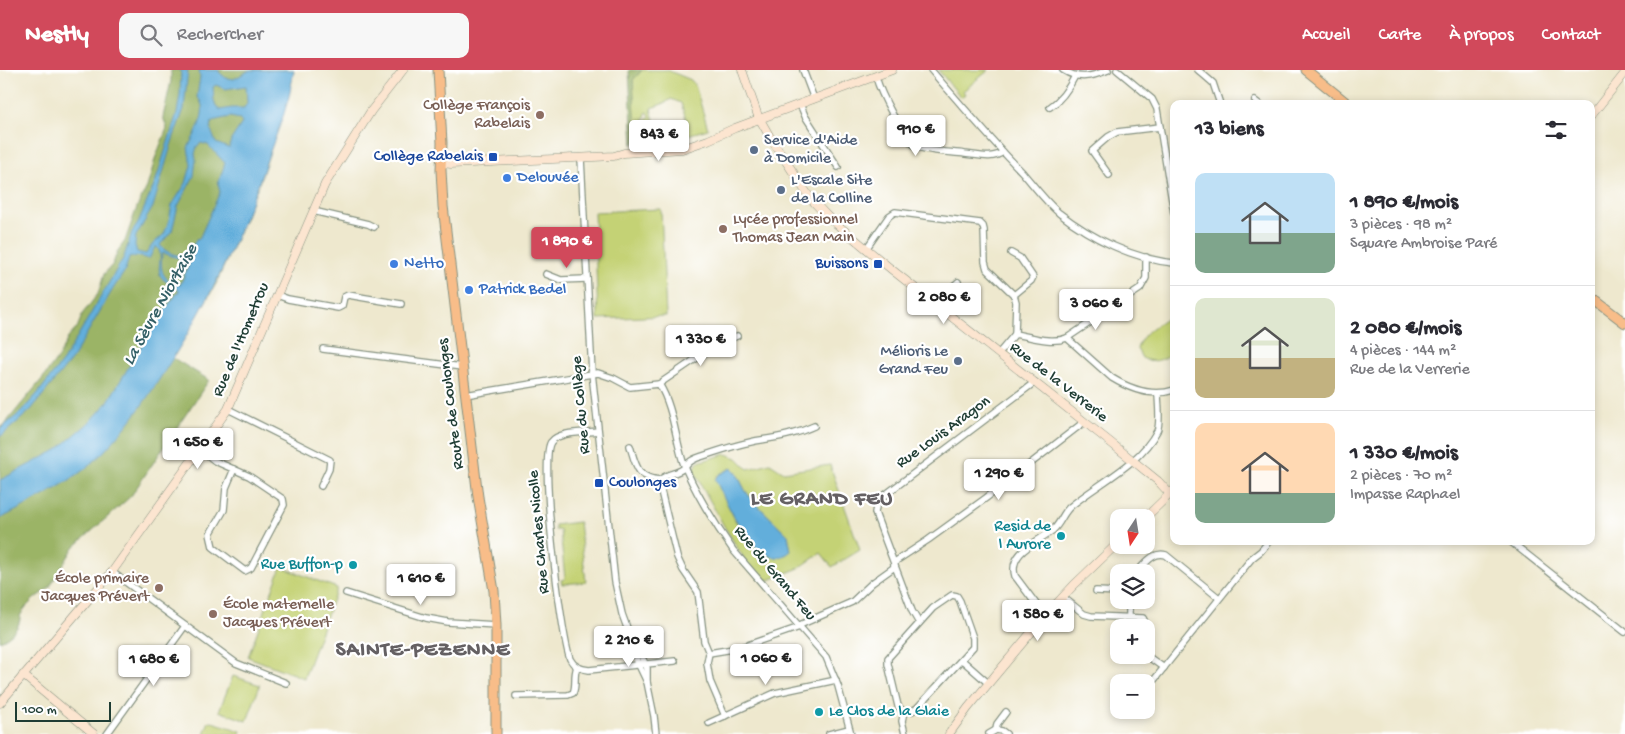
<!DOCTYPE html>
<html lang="fr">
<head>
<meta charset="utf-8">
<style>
  :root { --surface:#fff; --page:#f7f7f7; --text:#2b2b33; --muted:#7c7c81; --line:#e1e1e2; --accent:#d1495b }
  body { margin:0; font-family:"Gochi Hand",sans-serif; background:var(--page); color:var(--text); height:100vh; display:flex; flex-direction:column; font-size:19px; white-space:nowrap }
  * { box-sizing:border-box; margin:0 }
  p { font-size:16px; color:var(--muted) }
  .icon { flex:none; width:28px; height:28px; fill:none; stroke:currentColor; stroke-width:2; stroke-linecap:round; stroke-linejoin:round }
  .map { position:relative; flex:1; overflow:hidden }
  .drawer { position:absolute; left:1170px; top:30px; width:425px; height:445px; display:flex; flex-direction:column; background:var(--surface); border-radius:10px; box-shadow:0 2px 8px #0003 }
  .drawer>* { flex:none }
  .needle { width:32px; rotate:192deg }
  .fabs { position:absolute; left:1110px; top:439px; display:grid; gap:10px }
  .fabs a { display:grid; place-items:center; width:45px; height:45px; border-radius:10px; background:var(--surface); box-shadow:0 2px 8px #0003; font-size:25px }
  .scale { position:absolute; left:15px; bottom:12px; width:96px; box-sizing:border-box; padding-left:5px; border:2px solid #1f3d34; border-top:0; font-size:14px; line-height:18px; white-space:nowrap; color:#1f3d34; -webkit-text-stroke:4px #fff; paint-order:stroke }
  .price { position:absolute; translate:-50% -42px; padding:0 11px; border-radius:5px; background:#fff; color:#222; font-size:16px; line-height:32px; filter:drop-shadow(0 1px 2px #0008) }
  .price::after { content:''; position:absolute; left:50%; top:30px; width:15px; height:11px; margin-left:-8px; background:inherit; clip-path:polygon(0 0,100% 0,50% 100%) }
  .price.on { background:var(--accent); color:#fff }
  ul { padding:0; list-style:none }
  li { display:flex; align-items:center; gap:15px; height:125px; padding:0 25px }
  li+li { border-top:1px solid var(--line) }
  li span { display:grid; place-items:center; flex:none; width:140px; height:100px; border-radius:10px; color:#555 }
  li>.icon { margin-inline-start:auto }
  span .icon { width:60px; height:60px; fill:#fffc; stroke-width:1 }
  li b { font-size:21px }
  h2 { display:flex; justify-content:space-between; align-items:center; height:60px; padding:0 25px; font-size:21px }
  header { display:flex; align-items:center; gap:30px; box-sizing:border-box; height:70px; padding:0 25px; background:var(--accent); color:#fff }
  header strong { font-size:24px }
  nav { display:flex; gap:28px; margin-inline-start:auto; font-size:18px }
  .search { width:350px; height:45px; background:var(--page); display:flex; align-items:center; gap:12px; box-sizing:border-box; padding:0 18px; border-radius:10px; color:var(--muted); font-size:19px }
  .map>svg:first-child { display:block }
</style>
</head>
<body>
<header>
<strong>Nestly</strong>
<div class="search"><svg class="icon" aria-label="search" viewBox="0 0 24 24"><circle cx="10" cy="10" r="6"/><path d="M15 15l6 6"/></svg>Rechercher</div>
<nav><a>Accueil</a><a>Carte</a><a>À propos</a><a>Contact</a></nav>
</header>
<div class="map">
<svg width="1625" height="664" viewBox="0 0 1625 664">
  <rect width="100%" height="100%" fill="#fff"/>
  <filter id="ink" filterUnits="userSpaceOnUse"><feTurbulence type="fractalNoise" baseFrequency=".02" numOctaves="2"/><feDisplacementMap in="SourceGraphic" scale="10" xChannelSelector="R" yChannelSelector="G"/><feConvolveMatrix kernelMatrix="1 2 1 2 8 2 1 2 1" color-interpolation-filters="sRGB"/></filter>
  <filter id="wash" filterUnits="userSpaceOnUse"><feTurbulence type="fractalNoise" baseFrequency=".0096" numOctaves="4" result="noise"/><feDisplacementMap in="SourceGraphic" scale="20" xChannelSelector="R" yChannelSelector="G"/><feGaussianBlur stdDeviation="1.12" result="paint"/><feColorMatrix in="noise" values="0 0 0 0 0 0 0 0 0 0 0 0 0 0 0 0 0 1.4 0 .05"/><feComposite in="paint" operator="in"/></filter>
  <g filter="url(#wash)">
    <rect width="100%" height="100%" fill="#eee8ce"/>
    <g fill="#c4d274" stroke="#728854" fill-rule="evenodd">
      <path d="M642,0H667L691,10L695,15L708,59L667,71L670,56L687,52L681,33L671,29L665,33L651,38L654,51L651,64L649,63L645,55L646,50L650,47L648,42L646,43L642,58L638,65L636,66L633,10Z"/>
      <path d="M938,0H989L963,21L965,24L961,27Z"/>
      <path d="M661,139L666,246L598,249L594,142Z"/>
      <path d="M1174,245V280C1164,290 1155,294 1142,288L1137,279C1141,263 1160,252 1174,245Z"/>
      <path d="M726,384L737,388L748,399L770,393L784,402L830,395L860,480L832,497L821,483L799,498L764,512L748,495L724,456L693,400L698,392ZM731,398L736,402L745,420L753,431L788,465L791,481L736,452L716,410L717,406Z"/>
      <path d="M579,452L586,512L562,514L561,510L565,509L560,460H555V455Z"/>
      <path d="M281,497L337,518L304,608L248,587Z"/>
      <path d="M233,606L260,615L247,651L219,641Z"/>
      <path d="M209,651L241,661L240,664H204Z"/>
    </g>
    <g fill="#9bb466" stroke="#5d784d">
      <path d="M171,0H294L288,29L261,108L244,151L216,214L173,288L209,310L131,426L74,477L49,518L35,528L25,538L20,546C21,557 10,567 0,571V357L4,355L43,308L59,286L68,268L77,258L83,243L98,224L104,204L113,194L117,182L125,171L137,137L147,117L156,86L167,58L163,47L171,11Z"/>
      <path d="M629,0H642L633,10L636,66L635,72L633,75Z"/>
    </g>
    <g fill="#62aedb" stroke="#407688" fill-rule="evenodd">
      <path d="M181,0H188L184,39L172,72L153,137L136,166L135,175L137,182L146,184L152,175L164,164L169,151L172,135L186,113L191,95L188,78C194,65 211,39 197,27L200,7L199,0H218L220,3L226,8L234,9L250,0H294C292,10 291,20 288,30C283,49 275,68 268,87C242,163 208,235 164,302C143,335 120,368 91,394C65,416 30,433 0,449V410L57,380L91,351L107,333L158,248L179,221C175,215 164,213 160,205C157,196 164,185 157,177H155L149,189L137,186L129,188L125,201L113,219L72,289L30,341L0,367V359L21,342L38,323L63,291L124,187L132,162L137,155L155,113L177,43L180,24ZM216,15L225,19L246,16L247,33L244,38H232L220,40C212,35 214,25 213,17ZM230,47L240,49L242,53L231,70L229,78L216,73L211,60L212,51ZM201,73L208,75L225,93L218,114L220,122L199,169L197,168L188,184C179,188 166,183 160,175L172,161L178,136L194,106L196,89L195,84L197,76ZM163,183L184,190L194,183L180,215C162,210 160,201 162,185Z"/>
      <path d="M732,398L736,402L745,420L753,431L788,465L791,481C759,510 725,429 715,409L720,404Z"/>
    </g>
  </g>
  <g filter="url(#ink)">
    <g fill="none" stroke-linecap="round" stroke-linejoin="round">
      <defs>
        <g id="street">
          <path d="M803,0L814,29"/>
          <path d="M931,0C961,35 991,70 1023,103C1034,116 1046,132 1059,143C1091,168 1133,189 1174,193"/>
          <path d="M1063,0C1079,10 1091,7 1108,0"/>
          <path d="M1117,0L1152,29L1157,39L1174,143"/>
          <path d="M1198,0L1213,13L1220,34"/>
          <path d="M876,7C880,22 903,69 916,76C928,82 951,82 965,84C978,85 992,90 1003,82"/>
          <path d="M1255,31L1259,34"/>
          <path d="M800,34L805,46L838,97"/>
          <path d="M1050,37C1061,30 1069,18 1075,6"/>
          <path d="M581,88L592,303L615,512L622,544L634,577L637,591L647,612"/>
          <path d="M1109,105L1092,81L1108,67L1117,62L1160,57"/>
          <path d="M313,141L368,154L374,157"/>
          <path d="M866,179L889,146L895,142L980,153L983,156L984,160L985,192L987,199L1014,225L1016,232L1015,264"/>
          <path d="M1011,183L1020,188L1033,207L1031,211L1014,225"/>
          <path d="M546,204L561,210L586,209"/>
          <path d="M277,225L288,229L338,238L342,236L344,227L348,225L401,234"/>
          <path d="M934,233L958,212"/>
          <path d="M1067,268L1112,308C1130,319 1153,327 1174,320"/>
          <path d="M323,279L462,297"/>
          <path d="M999,283L1015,264C1032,267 1051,274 1067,268L1140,219L1146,208V187"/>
          <path d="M659,314L719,273L737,266"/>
          <path d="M465,325L598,303L613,308L630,317L659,314C673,336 675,367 683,392C693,419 716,456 733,480L826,587L838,616L851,664"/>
          <path d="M228,339L330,390L329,399L321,416"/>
          <path d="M598,361C586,363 559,361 551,372C539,387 561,566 570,589C574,597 581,599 589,600L675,591"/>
          <path d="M630,376C636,396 637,408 660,410"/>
          <path d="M200,379L215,391L249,406L283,429L284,435L251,498L245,501L213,477L210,464L224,440L226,418L234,399"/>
          <path d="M1510,471L1625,562"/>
          <path d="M112,502L236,593L286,613"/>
          <path d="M1137,502C1145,494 1153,481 1166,485L1219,528"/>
          <path d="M1096,521L1119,522"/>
          <path d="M346,523L426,548L448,552L496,555"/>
          <path d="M952,525L957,526L960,531L973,568V577L917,638L912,641L904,642L898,636L888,594V588L933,538Z"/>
          <path d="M1063,527L1084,544L1091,546L1143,548L1147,556L1146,570"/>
          <path d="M1045,546L1015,506C1008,482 1038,472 1053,460C1061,453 1063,442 1071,436C1100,412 1139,395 1157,361C1161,353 1158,332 1158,323"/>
          <path d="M1129,547V530"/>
          <path d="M919,553L912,541L875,443L877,431L1035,312"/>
          <path d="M634,577L640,583L647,598V612L654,646L656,664"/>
          <path d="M1146,582L1150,588L1164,598"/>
          <path d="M709,583L739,578L797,558L802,554L852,532L872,513L893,498L896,491L928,470L986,428L1084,352"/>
          <path d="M962,590L988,613"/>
          <path d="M1150,615L1252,488L1261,481L1269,471"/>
          <path d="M516,626L568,625L573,623C577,615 573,606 577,597"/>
          <path d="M904,642L902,651L905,664"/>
          <path d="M725,646L710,611L707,593L709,583L704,571L698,522L683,500L677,487L660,417V410C667,403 677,404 684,398C690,393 687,392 697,388C718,381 740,373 761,370C780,367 797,364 814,356"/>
          <path d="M709,653L775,623L836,610"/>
          <path d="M996,660L997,654L1006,642"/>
          <path d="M107,664L185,556"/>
          <path d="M829,664L849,659"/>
          <path d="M989,664L996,660L1002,661L1006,664"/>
        </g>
        <g id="secondary">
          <path d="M742,0L758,46L770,67L810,128L828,147L891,199L1110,372L1158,411L1170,424"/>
          <path d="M1591,46L1625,3"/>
          <path d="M442,93L451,94L614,86L624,83L682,79L708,70L735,58L892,0"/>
          <path d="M1145,448L1174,420"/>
          <path d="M23,605L94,664"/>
          <path d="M0,633L112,502L228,339L325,114L371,41L403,0"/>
          <path d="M949,664L968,638L1045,546L1074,515L1119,472"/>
        </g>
        <g id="primary">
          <path d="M438,0L442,73L441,100L443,136L478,427L494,521L496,555V664"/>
          <path d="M1306,0L1348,34"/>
          <path d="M1591,227L1625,253"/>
        </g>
      </defs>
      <use href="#street" stroke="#869281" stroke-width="8"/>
      <use href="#secondary" stroke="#869281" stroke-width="9"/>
      <use href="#primary" stroke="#869281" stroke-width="11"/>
      <use href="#street" stroke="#fff" stroke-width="5.5"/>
      <use href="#secondary" stroke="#fce5d0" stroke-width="8"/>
      <use href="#primary" stroke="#f8bd89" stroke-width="9"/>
    </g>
  </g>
  <g fill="#8d6e63" stroke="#fff" stroke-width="2">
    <circle cx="540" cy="45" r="5"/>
    <circle cx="723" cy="159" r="5"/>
    <circle cx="159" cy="518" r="5"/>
    <circle cx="213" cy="544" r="5"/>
  </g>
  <g fill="#5c6f8a" stroke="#fff" stroke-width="2">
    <circle cx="754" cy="80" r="5"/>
    <circle cx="781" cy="120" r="5"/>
    <circle cx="958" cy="291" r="5"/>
  </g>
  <g fill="#1a4fb4" stroke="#fff" stroke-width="2">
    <rect x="488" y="82" width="10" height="10" rx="2.5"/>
    <rect x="873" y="189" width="10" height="10" rx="2.5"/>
    <rect x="594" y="408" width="10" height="10" rx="2.5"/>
  </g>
  <g fill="#3f7fe0" stroke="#fff" stroke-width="2">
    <circle cx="507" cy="108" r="5"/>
    <circle cx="394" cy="194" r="5"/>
    <circle cx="469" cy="220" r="5"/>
  </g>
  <g fill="#0f9aa8" stroke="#fff" stroke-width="2">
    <circle cx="1061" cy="466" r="5"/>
    <circle cx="353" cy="495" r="5"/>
    <circle cx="819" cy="642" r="5"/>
  </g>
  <g text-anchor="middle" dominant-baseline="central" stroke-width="4.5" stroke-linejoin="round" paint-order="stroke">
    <g font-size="16" fill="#785e54" stroke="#fff" text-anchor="end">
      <text x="530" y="36">Collège François<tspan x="530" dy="18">Rabelais</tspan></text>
      <text x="733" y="150" text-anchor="start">Lycée professionnel<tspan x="733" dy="18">Thomas Jean Main</tspan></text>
      <text x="149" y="509">École primaire<tspan x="149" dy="18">Jacques Prévert</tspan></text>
      <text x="223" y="535" text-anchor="start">École maternelle<tspan x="223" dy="18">Jacques Prévert</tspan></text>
    </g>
    <g font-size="16" fill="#4e5e75" stroke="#fff" text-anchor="start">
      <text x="764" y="71">Service d'Aide<tspan x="764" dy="18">à Domicile</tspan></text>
      <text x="791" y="111">L'Escale Site<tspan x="791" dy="18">de la Colline</tspan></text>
      <text x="948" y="282" text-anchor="end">Mélioris Le<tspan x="948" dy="18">Grand Feu</tspan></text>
    </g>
    <g font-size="16" fill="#164399" stroke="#fff" text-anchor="end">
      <text x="483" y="87">Collège Rabelais</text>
      <text x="868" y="194">Buissons</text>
      <text x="609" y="413" text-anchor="start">Coulonges</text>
    </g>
    <g font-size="16" fill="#366cbe" stroke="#fff" text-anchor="start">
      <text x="517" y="108">Delouvée</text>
      <text x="404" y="194">Netto</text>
      <text x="479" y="220">Patrick Bedel</text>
    </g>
    <g font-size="16" fill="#1f3d34" stroke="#fff">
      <text transform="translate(242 270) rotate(-67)">Rue de l'Hometrou</text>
      <text transform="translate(1058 313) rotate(38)">Rue de la Verrerie</text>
      <text transform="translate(452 334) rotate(-97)">Route de Coulonges</text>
      <text transform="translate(582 335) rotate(-95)">Rue du Collège</text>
      <text transform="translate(944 363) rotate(-36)">Rue Louis Aragon</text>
      <text transform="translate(540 462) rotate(-95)">Rue Charles Nicolle</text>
      <text transform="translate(774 504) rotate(50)">Rue du Grand Feu</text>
    </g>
    <g font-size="16" fill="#0d838f" stroke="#fff" text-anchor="end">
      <text x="1051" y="457">Resid de<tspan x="1051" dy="18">l Aurore</tspan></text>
      <text x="343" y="495">Rue Buffon-p</text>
      <text x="829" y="642" text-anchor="start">Le Clos de la Glaie</text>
    </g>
    <g font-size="18" font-style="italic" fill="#335f66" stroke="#fff">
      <text transform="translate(161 235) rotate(-61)">La Sèvre Niortaise</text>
    </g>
    <g font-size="21" font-weight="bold" letter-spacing="1" fill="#646063" stroke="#fff">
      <text x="822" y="430">LE GRAND FEU</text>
      <text x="423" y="581">SAINTE-PEZENNE</text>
    </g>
  </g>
</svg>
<div class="fabs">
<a><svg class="needle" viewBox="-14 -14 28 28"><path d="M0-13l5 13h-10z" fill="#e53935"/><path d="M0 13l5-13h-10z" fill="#7c7c81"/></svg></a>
<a><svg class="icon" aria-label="layers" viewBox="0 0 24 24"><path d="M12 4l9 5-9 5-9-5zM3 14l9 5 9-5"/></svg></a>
<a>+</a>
<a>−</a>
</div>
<div class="scale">100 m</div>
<b class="price" style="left:916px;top:87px">910 €</b>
<b class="price" style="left:659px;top:92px">843 €</b>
<b class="price on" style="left:567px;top:199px">1 890 €</b>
<b class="price" style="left:944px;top:255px">2 080 €</b>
<b class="price" style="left:1096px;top:261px">3 060 €</b>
<b class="price" style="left:701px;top:297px">1 330 €</b>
<b class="price" style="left:198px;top:400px">1 650 €</b>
<b class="price" style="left:999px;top:431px">1 290 €</b>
<b class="price" style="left:421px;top:536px">1 610 €</b>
<b class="price" style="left:1038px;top:572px">1 580 €</b>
<b class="price" style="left:629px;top:598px">2 210 €</b>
<b class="price" style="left:766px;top:616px">1 060 €</b>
<b class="price" style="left:154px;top:617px">1 680 €</b>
<section class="drawer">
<h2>13 biens<svg class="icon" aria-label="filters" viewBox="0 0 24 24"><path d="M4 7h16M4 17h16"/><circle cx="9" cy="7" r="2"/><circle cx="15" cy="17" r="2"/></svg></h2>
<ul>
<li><span style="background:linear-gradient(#bfe0f5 60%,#7fa58c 0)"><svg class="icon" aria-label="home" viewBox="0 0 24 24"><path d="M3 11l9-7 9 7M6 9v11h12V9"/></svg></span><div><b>1 890 €/mois</b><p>3 pièces · 98 m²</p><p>Square Ambroise Paré</p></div></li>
<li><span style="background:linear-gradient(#dfe7d0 60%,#c2b280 0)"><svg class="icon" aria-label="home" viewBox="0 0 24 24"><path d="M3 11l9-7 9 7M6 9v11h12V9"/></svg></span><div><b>2 080 €/mois</b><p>4 pièces · 144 m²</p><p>Rue de la Verrerie</p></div></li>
<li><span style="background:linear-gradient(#ffd9b3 70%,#7fa58c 0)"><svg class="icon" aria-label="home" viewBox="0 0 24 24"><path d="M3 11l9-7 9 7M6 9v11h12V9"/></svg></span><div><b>1 330 €/mois</b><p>2 pièces · 70 m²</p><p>Impasse Raphael</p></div></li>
</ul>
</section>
</div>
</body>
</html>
